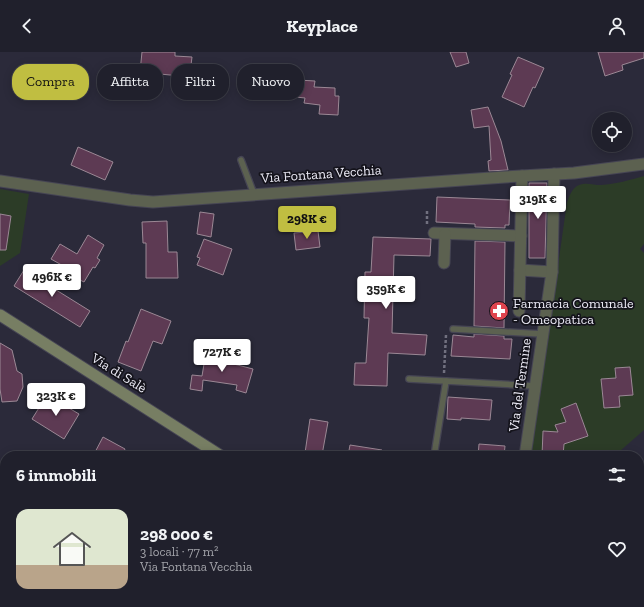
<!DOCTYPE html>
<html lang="it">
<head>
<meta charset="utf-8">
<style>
  :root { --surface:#20202c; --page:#2d2d38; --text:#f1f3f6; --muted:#a2a3a9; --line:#3d3e48; --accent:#c0be41 }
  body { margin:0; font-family:"Zilla Slab",serif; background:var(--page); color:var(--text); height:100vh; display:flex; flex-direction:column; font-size:15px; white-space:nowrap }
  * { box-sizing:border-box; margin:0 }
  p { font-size:13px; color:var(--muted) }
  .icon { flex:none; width:22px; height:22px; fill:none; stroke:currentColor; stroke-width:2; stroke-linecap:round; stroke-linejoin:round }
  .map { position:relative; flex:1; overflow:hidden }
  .side { position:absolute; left:0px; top:399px; width:644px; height:156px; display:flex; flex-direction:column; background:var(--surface); border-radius:16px 16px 0 0; box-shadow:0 2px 10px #0003,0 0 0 1px var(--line) }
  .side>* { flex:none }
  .guide { position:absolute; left:12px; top:12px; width:400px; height:36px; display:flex; gap:8px }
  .tools { position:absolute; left:592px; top:60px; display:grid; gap:8px }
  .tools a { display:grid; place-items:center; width:40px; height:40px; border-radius:50%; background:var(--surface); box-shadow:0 2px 10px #0003,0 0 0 1px var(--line); font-size:20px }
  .price { position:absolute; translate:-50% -34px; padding:0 9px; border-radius:4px; background:#fff; color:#222; font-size:13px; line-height:26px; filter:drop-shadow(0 1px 2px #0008) }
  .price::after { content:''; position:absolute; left:50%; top:24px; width:12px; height:9px; margin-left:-6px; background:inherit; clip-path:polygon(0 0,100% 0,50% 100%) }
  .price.active { background:var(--accent); color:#111 }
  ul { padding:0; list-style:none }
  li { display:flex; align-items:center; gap:12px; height:100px; padding:0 16px }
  li span { display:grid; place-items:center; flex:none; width:112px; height:80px; border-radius:12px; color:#555 }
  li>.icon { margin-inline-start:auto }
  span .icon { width:48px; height:48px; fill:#fffc; stroke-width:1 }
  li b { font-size:17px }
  h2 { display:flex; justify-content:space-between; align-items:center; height:48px; padding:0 16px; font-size:17px }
  .pill { padding:0 14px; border-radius:16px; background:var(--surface); box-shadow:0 2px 10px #0003,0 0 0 1px var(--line); font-size:14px; line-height:36px }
  .pill.active { background:var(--accent); color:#111 }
  header { display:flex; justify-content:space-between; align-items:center; height:52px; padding:0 16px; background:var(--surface); font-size:18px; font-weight:800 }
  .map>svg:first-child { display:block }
</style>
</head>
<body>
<header><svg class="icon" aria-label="back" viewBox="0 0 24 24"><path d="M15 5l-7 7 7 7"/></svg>Keyplace<svg class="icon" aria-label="person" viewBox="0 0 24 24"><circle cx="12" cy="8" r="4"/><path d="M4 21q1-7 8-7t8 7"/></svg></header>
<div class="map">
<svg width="644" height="555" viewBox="0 0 644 555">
  <rect width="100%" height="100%" fill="#2b2a3a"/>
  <g fill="#2c3c27" fill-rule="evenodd">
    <path d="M644,124V192L640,197L644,201V378L620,399L607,404H563L564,392L588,384L576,352L561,357L566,370L556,373L558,380H543L542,404H531L567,150C570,143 572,136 579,133C586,130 594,133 601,133C616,132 630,128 644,124ZM630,315L633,343L619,344L620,355L605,356L601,327L616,326L615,316Z"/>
    <path d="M0,137L29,142L20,201L0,214V193L7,189L11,164L0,162Z"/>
    <path d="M644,434V555H530L529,550H639V437Z"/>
  </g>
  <g fill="#5d3a53" stroke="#9b8895">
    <path d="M142,0H175V4L192,5L191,13L206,15L205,25H211L209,41L193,39L194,32L179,31L180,24L140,20Z"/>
    <path d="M450,0H466L469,11L456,15Z"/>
    <path d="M598,0H644V6L622,13L623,18L605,24Z"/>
    <path d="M518,5L544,16L535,36L533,35L524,55L502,45L512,23L510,22Z"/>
    <path d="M281,18L298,20V28L315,29L314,35L335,36V44H339L338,63L319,62L320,53L304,51L305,46L287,44V39H280Z"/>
    <path d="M488,55L501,89L508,118L489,119L488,109L491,108L489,74L474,76L471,58Z"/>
    <path d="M78,95L113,110L105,128L71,113Z"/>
    <path d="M529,131H547L545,206H529Z"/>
    <path d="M437,145L510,148L509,173H505V176L475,175V172L436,170Z"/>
    <path d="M200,160L214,162L211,185L197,182Z"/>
    <path d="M0,162L11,164L6,198H0Z"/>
    <path d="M167,169L168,200H177L178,226H146V191H143L142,170Z"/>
    <path d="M318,179L320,195L296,198L294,181Z"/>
    <path d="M88,183L104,193L97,206L100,208L95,216L93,215L84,230L72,224L74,220L51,207L60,192L77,202Z"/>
    <path d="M373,185L431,187L430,204L394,203L392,281L427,283L425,303L388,301L387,334L354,333L355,311H366L369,266H364L365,220H371Z"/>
    <path d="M204,187L232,197L223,223L197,213L200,206L197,205Z"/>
    <path d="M475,189L505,190L504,276L474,274Z"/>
    <path d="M24,218L90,259L80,275L14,234Z"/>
    <path d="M141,257L171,269L162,292L153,289L141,319L118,310L126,289L128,290Z"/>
    <path d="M474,282L504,284V287H512L510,307L451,304L453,283L474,285Z"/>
    <path d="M0,291L12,298L17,319L22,322L23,335L17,349L2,350L0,337Z"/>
    <path d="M206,300L227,303L226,310L253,317L246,341L236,338L237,333L203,328L202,339L190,337L192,323L202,324Z"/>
    <path d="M630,315L633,343L619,344L620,355L604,356L601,327L616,326L615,316Z"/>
    <path d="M47,343L79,362L64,387L32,367Z"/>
    <path d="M448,345L492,348L490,368L461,366V368L447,367Z"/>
    <path d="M576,351L588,384L564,392L563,404H542L543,379L558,380L555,373L566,370L561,357Z"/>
    <path d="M310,367L328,370L322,403L305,401Z"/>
    <path d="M103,385L125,397L122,404H93Z"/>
    <path d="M479,392L505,394L504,404H478Z"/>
    <path d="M350,393L382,398V404H348Z"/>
  </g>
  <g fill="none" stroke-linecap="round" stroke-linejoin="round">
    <defs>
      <g id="service">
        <path d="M241,108L254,142"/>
        <path d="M453,277L543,282"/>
        <path d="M409,327L446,329"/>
        <path d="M434,404L446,329L535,334"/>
      </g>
      <g id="minor">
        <path d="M434,181L521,184"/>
        <path d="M444,211L445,182"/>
        <path d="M520,218L552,220"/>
        <path d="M519,259L522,124"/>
        <path d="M525,404L552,220L554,122"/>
      </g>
      <path id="tertiary" d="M0,129L130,148L153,150L505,125L574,121L644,112"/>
      <g id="secondary">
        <path d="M0,263L221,404"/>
        <path d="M639,419L644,416"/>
        <path d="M446,550L454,555"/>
        <path d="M470,555L473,550"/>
      </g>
    </defs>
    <use href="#service" stroke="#464554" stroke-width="8"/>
    <use href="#minor" stroke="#464554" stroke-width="13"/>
    <use href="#tertiary" stroke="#464554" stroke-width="13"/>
    <use href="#secondary" stroke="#464554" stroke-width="13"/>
    <g stroke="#71707f" stroke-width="2.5" stroke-dasharray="3 2" stroke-linecap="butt">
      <path d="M427,172V159"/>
      <path d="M444,321L446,283"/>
    </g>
    <use href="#service" stroke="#5c6150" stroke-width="5.5"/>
    <use href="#minor" stroke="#5c6150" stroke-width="11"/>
    <use href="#tertiary" stroke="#5c6150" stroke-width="11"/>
    <use href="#secondary" stroke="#777e63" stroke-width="11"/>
  </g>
  <defs>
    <symbol id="pharmacy-disc" viewBox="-11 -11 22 22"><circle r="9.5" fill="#e0444e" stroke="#14131b"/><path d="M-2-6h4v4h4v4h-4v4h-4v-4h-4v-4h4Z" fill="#fff"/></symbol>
  </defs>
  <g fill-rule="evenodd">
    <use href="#pharmacy-disc" x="488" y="248" width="22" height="22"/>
  </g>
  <g text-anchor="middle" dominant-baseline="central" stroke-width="3.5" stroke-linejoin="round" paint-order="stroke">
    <g font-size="14" fill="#ecebf6" stroke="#14131b">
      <text transform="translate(321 122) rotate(-4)">Via Fontana Vecchia</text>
      <text transform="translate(119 321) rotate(32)">Via di Salè</text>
      <text transform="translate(520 333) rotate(-82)">Via del Termine</text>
    </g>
    <g font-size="14" fill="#ecebf6" stroke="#14131b" text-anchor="start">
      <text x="513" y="251">Farmacia Comunale<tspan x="513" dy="16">- Omeopatica</tspan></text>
    </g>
  </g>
</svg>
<div class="tools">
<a><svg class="icon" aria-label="locate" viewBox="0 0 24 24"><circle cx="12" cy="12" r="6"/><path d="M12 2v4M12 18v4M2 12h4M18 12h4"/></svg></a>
</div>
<b class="price" style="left:538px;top:168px">319K €</b>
<b class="price active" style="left:307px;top:188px">298K €</b>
<b class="price" style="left:52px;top:246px">496K €</b>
<b class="price" style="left:386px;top:258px">359K €</b>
<b class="price" style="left:222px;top:321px">727K €</b>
<b class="price" style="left:56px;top:365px">323K €</b>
<div class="guide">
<a class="pill active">Compra</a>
<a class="pill">Affitta</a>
<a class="pill">Filtri</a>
<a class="pill">Nuovo</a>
</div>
<section class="side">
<h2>6 immobili<svg class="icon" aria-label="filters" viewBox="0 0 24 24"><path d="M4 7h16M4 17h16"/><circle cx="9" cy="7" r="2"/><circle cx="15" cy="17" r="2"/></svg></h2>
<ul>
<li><span style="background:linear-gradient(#dfe7d0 70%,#b9a48a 0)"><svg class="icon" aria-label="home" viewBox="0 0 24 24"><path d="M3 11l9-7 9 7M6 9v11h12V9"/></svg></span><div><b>298 000 €</b><p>3 locali · 77 m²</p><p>Via Fontana Vecchia</p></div><svg class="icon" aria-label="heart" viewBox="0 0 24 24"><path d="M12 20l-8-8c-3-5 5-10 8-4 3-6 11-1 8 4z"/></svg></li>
</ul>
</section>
</div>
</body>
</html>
